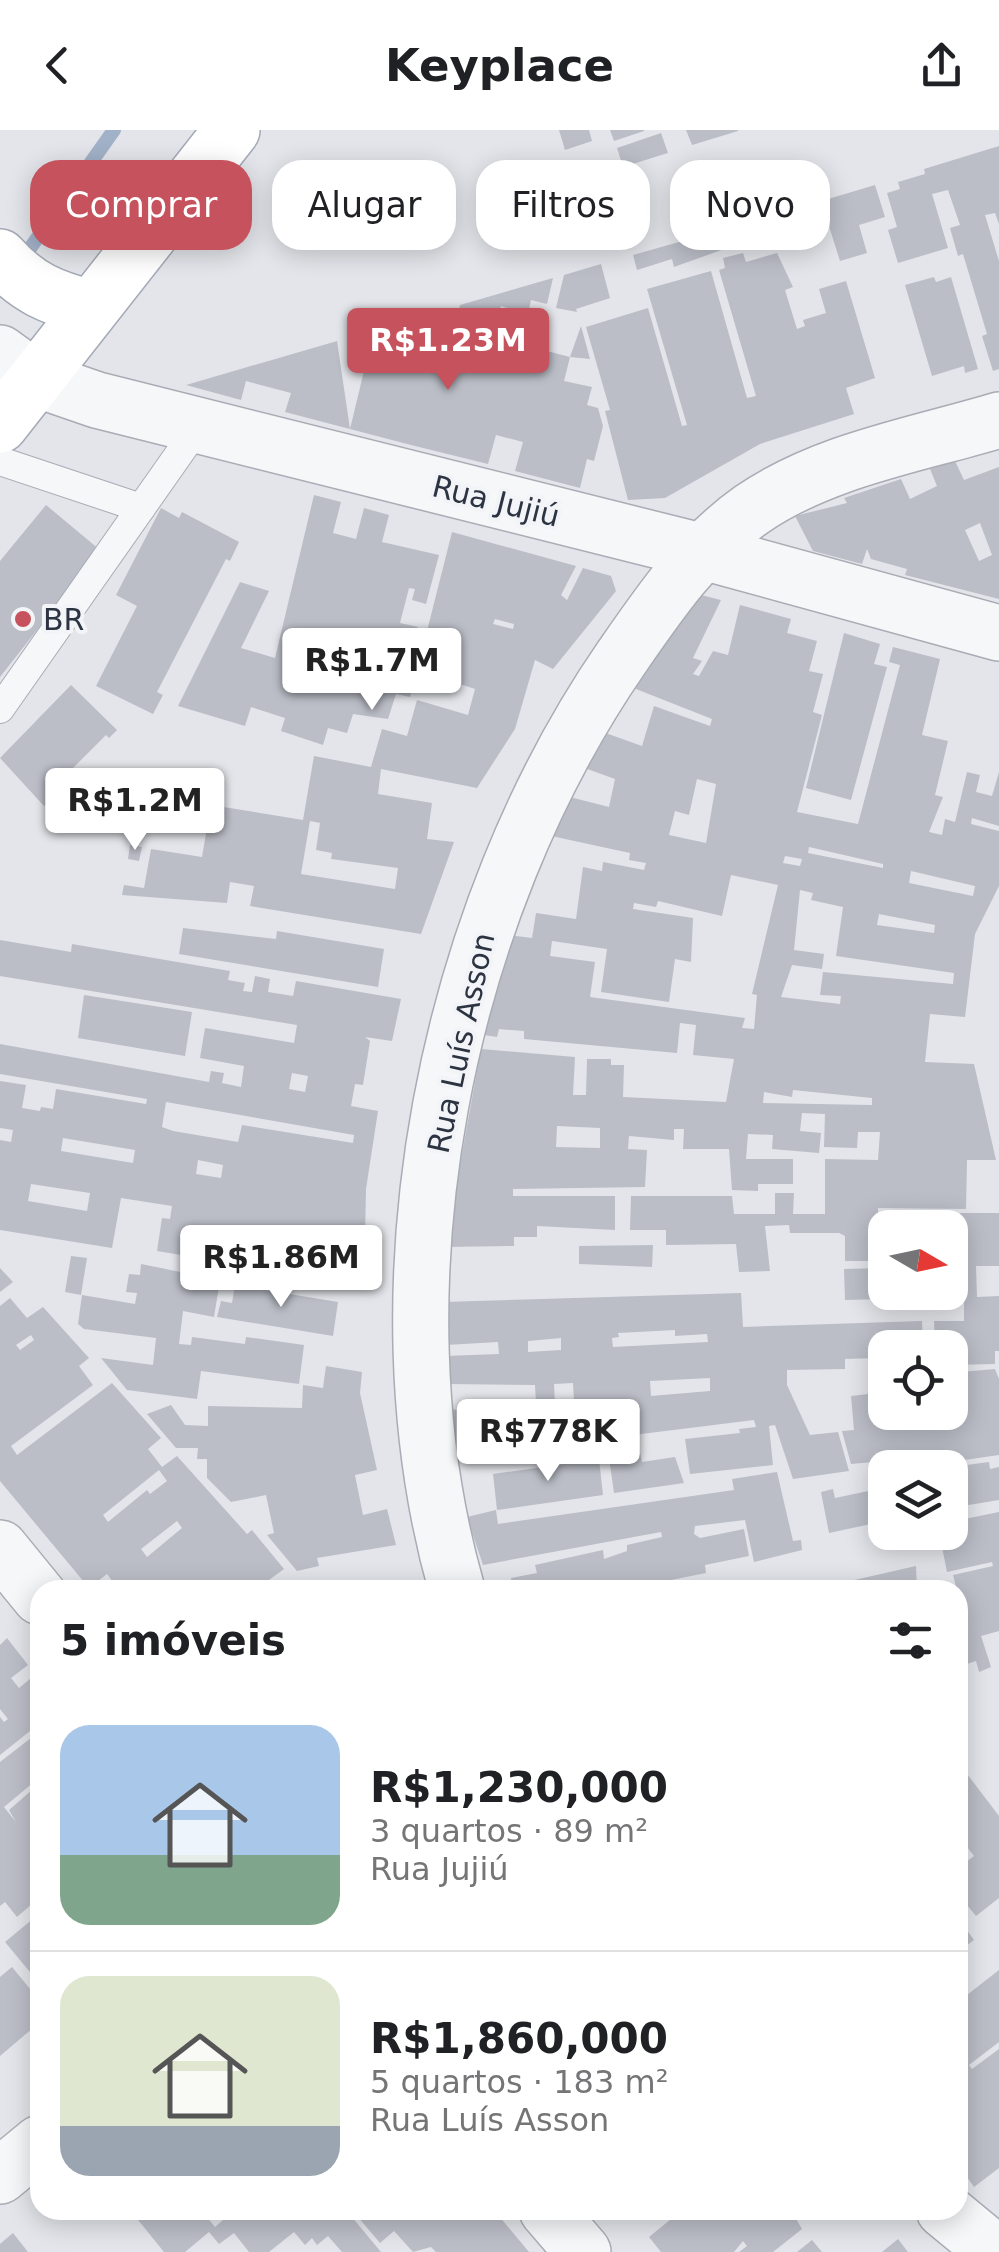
<!DOCTYPE html>
<html lang="pt">
<head>
<meta charset="utf-8">
<style>
  :root { --surface:#fff; --page:#f2f2f2; --text:#202124; --muted:#757577; --line:#e0e0e0; --accent:#c5525d }
  body { margin:0; font-family:"DejaVu Sans",sans-serif; background:var(--page); color:var(--text); height:100vh; display:flex; flex-direction:column; font-size:38px; white-space:nowrap }
  * { box-sizing:border-box; margin:0 }
  p { font-size:32px; color:var(--muted) }
  .icon { flex:none; width:55px; height:55px; fill:none; stroke:currentColor; stroke-width:2; stroke-linecap:round; stroke-linejoin:round }
  .map { position:relative; flex:1; overflow:hidden }
  .sheet { position:absolute; left:30px; top:1450px; width:938px; height:640px; display:flex; flex-direction:column; background:var(--surface); border-radius:30px; box-shadow:0 5px 25px #0003 }
  .sheet>* { flex:none }
  .hud { position:absolute; left:30px; top:30px; width:940px; height:90px; display:flex; gap:20px }
  .needle { width:65px; rotate:99deg }
  .fabs { position:absolute; left:868px; top:1080px; display:grid; gap:20px }
  .fabs a { display:grid; place-items:center; width:100px; height:100px; border-radius:20px; background:var(--surface); box-shadow:0 5px 25px #0003; font-size:50px }
  .price { position:absolute; translate:-50% -85px; padding:0 22px; border-radius:10px; background:#fff; color:#222; font-size:32px; line-height:65px; filter:drop-shadow(0 2px 5px #0008) }
  .price::after { content:''; position:absolute; left:50%; top:60px; width:30px; height:22px; margin-left:-15px; background:inherit; clip-path:polygon(0 0,100% 0,50% 100%) }
  .price.on { background:var(--accent); color:#fff }
  ul { padding:0; list-style:none }
  li { display:flex; align-items:center; gap:30px; height:250px; padding:0 30px }
  li+li { border-top:2px solid var(--line) }
  li span { display:grid; place-items:center; flex:none; width:280px; height:200px; border-radius:30px; color:#555 }
  li>.icon { margin-inline-start:auto }
  span .icon { width:120px; height:120px; fill:#fffc; stroke-width:1 }
  li b { font-size:42px }
  h2 { display:flex; justify-content:space-between; align-items:center; height:120px; padding:0 30px; font-size:42px }
  .chip { padding:0 35px; border-radius:30px; background:var(--surface); box-shadow:0 5px 25px #0003; font-size:35px; line-height:90px }
  .chip.on { background:var(--accent); color:#fff }
  header { display:flex; justify-content:space-between; align-items:center; height:130px; padding:0 30px; background:var(--surface); font-size:45px; font-weight:700 }
  .map>svg:first-child { display:block }
</style>
</head>
<body>
<header><svg class="icon" aria-label="back" viewBox="0 0 24 24"><path d="M15 5l-7 7 7 7"/></svg>Keyplace<svg class="icon" aria-label="share" viewBox="0 0 24 24"><path d="M12 15V3M7 8l5-5 5 5M5 13v7h14v-7"/></svg></header>
<div class="map">
<svg width="999" height="2122" viewBox="0 0 999 2122">
  <rect width="100%" height="100%" fill="#e3e5ea"/>
  <g fill="none" stroke-linecap="round" stroke-linejoin="round">
    <path stroke="#a1b1c7" stroke-width="14" d="M21,131L114,0"/>
  </g>
  <g fill="#bbbec7" fill-rule="evenodd">
    <path d="M559,0H589L592,11L565,20Z"/>
    <path d="M610,0H644V1L614,11Z"/>
    <path d="M686,0H738V1L692,15Z"/>
    <path d="M661,3L668,23L623,37L617,18Z"/>
    <path d="M999,16V94L995,83L985,85L999,131V239L993,241L982,206L987,204L963,124L958,126L950,98L960,95L948,60L932,64L948,118L898,133L888,100L897,97L887,63L900,59L898,52L925,44L924,39Z"/>
    <path d="M875,55L885,87L859,95L867,123L840,131L828,93L805,101L798,78Z"/>
    <path d="M771,86L778,108L742,118L741,113L674,137L672,129L637,140L633,125Z"/>
    <path d="M743,123L746,132L777,123L793,157L785,160L797,199L805,196L803,190L826,183L819,159L846,151L875,248L846,258L854,284L760,314L665,368L628,370L605,281L610,280L586,197L648,178L682,296L687,295L647,159L711,141L747,268L756,266L719,140L725,138L723,128Z"/>
    <path d="M601,134L610,168L576,179L577,182L556,178L564,145Z"/>
    <path d="M934,147L936,152L951,147L978,239L965,243L964,236L932,246L905,155Z"/>
    <path d="M553,148L547,174L531,170L528,184L501,176L493,207L570,227L564,251L592,257L587,275L598,278L603,296L594,331L587,329L580,358L515,341L523,312L496,305L488,334L411,315L285,282L291,263L246,251L241,270L186,255L337,211L350,299L370,216L381,218L384,206L412,213L415,201L439,207L441,194L486,206L490,189L473,184L471,192L457,188L460,175Z"/>
    <path d="M445,179L441,194L429,191L430,184Z"/>
    <path d="M581,196L590,229L570,227Z"/>
    <path d="M955,331L964,350L999,337V469L905,445L907,439L871,429L867,419L862,434L813,421L795,386L847,373L844,368L901,349L910,369L937,356L930,339ZM980,393L992,425L979,431L965,400Z"/>
    <path d="M314,365L341,372L333,403L356,409L364,378L389,385L382,412L439,425L426,474L412,470L415,459L409,458L400,493L418,497L409,534L425,533L431,511L425,509L452,402L576,436L561,465L567,470L583,438L611,446L616,461L553,539L535,530L515,599L477,658L381,639L378,664L432,673L427,709L454,712L421,804L250,776L254,756L230,752L227,773L122,765L124,755L144,758L151,719L202,727L211,675L303,690L314,626L371,637L382,599L407,606L417,570L468,585L475,559L417,540L410,567L396,564L388,589L353,584L347,603L328,598L323,615L281,601L285,588L251,577L245,596L178,576L240,452L269,461L241,518L275,528ZM495,489L514,494L513,499L493,494ZM312,503L325,506L320,523L308,520ZM310,691L320,693L316,720L332,723L331,729L398,738L395,759L301,744Z"/>
    <path d="M46,375L100,420L0,547V431Z"/>
    <path d="M161,378L179,388L182,382L239,412L230,431L226,429L157,562L163,565L153,584L96,556L137,476L116,465Z"/>
    <path d="M701,465L721,470L693,528L702,531L693,544L699,546L713,521L728,525L740,475L791,489L787,503L817,511L809,541L823,544L813,582L822,585L797,682L858,694L900,535L889,532L893,517L940,529L922,605L948,611L935,665L943,667L929,702L942,705L945,689L955,692L967,642L980,645L976,662L992,666L999,642V696L972,688L971,694L999,701V756L975,804L965,887L930,884L925,932L974,934L996,1030H967L966,1079L878,1078V1084H884L885,1131H845V1106L839,1103H790L789,1095L765,1096L770,1141L739,1142L736,1114L666,1115V1100H630L631,1066H732L734,1084H775V1063H794L793,1084H825V1029L878,1030L880,1002H858L857,1018L824,1017L825,984L802,983L800,1001L821,1003L819,1023L772,1019L773,1005L748,1004L746,1029H793V1054H758V1061L732,1060L729,1019H683L684,999H674V1010L629,1006L628,1019L647,1020L645,1057L513,1059V1066H615V1100L537,1096V1107H514V1116L445,1117L481,919L575,927L573,965H586L587,929H611V935H624L623,967L726,972L734,929L693,925L696,895L680,893L677,923L524,909V901L499,899L497,907L484,905L508,805L532,808L536,783L576,789L583,737L602,741L603,732L644,740L646,733L629,730L630,723L542,704L562,665L609,677L615,649L579,636L600,601L642,616L654,576L710,596L712,589L631,557ZM697,649L716,654L706,713L669,705L675,681L689,685ZM809,717L883,734V738L808,723ZM785,726L802,729L800,736L783,733ZM911,741L975,756L973,766L909,753ZM731,745L778,755L752,864L757,865L754,899L742,898L745,888L590,867L595,832L550,826L552,811L607,819L601,862L669,872L675,829L691,832L693,788L633,779L634,773L656,777L658,771L722,786ZM800,760L813,763L811,770L843,777L836,826L954,843L953,854L823,842L820,865L841,866L840,874L781,867L792,835L822,839L824,824L794,820ZM879,784L935,795L934,803L877,795ZM793,960L872,968V975L763,973L764,962L792,967ZM557,996L600,998V1018L556,1017Z"/>
    <path d="M844,503L880,514L874,534L887,537L851,670L806,658Z"/>
    <path d="M71,555L117,600L109,608L106,605L49,662L53,667L44,676L0,628Z"/>
    <path d="M130,715L142,717L139,731L128,729Z"/>
    <path d="M183,798L276,809L277,801L384,819L378,857L179,824Z"/>
    <path d="M0,810L71,822L72,814L230,841L228,850L245,853L243,861L252,862L255,846L270,849L268,862L293,866L296,851L401,869L392,911L365,907L370,911L363,955L355,954L351,976L378,981L366,1059L365,1107L303,1097L294,1144L157,1121L162,1088L170,1089L172,1076L121,1068L112,1118L0,1100V1010L11,1012L13,1000L0,998V951L26,955L22,978L40,981L41,977L53,979L56,959L146,974L147,969L0,944V914L209,952L211,941L224,943L222,953L241,957L244,936L200,928L205,898L294,913L297,895L0,846ZM292,943L308,946L305,962L289,959ZM166,972L354,1005L353,1013L242,995L238,1012L173,1001L162,997ZM63,1008L135,1020L133,1033L61,1021ZM198,1030L223,1035L221,1048L196,1044ZM31,1054L90,1063L87,1081L28,1071Z"/>
    <path d="M84,865L192,882L185,926L78,908Z"/>
    <path d="M902,1083H999V1136H976L977,1167L999,1166V1221H995V1234L950,1235V1218H885V1241H877V1228L845,1229V1239L787,1240V1255L810,1305L838,1302L849,1341L793,1349L775,1295L769,1296L773,1335L690,1344L685,1309L740,1303L739,1299L756,1297L754,1290L495,1322V1318L457,1322L450,1280L536,1274L535,1255L447,1254L445,1226L499,1224L498,1212L446,1215L443,1172L741,1163L743,1197L922,1191L923,1215L935,1213L934,1191H964V1167L845,1170L844,1139L885,1138V1162H950V1137H956V1131H950V1098H902ZM675,1200V1206L707,1204L708,1212L613,1217L612,1208L619,1207L618,1203ZM561,1208V1220L528,1222V1211ZM710,1248V1261L651,1266L650,1251ZM573,1253L574,1271L555,1273L554,1254Z"/>
    <path d="M653,1115L652,1137L579,1134V1116Z"/>
    <path d="M71,1126L87,1128L81,1165L65,1162Z"/>
    <path d="M141,1134L220,1150L214,1187L183,1181L179,1214L191,1215L192,1207L245,1214L246,1207L304,1215L299,1254L201,1241L197,1269L127,1260L101,1228L153,1235L156,1208L84,1199L78,1194L82,1165L135,1174L137,1163L126,1162L129,1144L140,1145Z"/>
    <path d="M0,1138L13,1152L0,1162Z"/>
    <path d="M235,1155L338,1172L333,1206L217,1187L221,1171L232,1173Z"/>
    <path d="M10,1168L27,1188L43,1177L89,1228L79,1236L93,1255L11,1316L17,1325L112,1253L161,1308L148,1319L162,1337L177,1326L247,1404L252,1400L284,1439L255,1460H119L107,1444L89,1458L0,1351V1176ZM31,1205L34,1210L20,1220L16,1215ZM159,1340L167,1351L150,1364L147,1360L108,1392L103,1385ZM177,1391L182,1398L147,1427L141,1419Z"/>
    <path d="M326,1236L362,1242L360,1263L377,1340L355,1345L363,1385L387,1379L396,1415L317,1428L319,1436L297,1441L267,1405L274,1403L266,1365L231,1372L207,1348V1329H197L198,1318H176L147,1284L171,1275L185,1295L208,1296V1276L302,1278L303,1255L323,1258Z"/>
    <path d="M995,1239L999,1249V1325L909,1338L907,1322L884,1325L885,1331L851,1334L842,1301L854,1300L851,1266L885,1262V1282H950V1243Z"/>
    <path d="M639,1317L642,1332L675,1327L684,1353L614,1363L608,1321Z"/>
    <path d="M599,1329L603,1365L497,1380L493,1344Z"/>
    <path d="M989,1332L990,1339L999,1337V1370L950,1378V1352L961,1350L959,1336Z"/>
    <path d="M777,1342L793,1411L801,1410L802,1420L754,1432L745,1390L695,1396L694,1404L700,1408L744,1399L749,1426L705,1435L706,1443L621,1460H513L511,1448L537,1443L535,1435L603,1420L604,1429L627,1421V1415L662,1407L661,1402L483,1435L467,1387L496,1380L498,1394L734,1360L732,1349Z"/>
    <path d="M833,1359L835,1368L873,1360L878,1379L885,1378V1391L829,1403L821,1362Z"/>
    <path d="M999,1382V1501L981,1506L991,1537L979,1542L976,1531L958,1537L961,1476L953,1445L993,1436L992,1432L947,1442L939,1402H950V1392Z"/>
    <path d="M916,1436L917,1460H829L828,1456Z"/>
    <path d="M7,1508L28,1535L11,1548L19,1558L36,1544L40,1549V1593L0,1625V1587L4,1592L8,1589L0,1579V1515Z"/>
    <path d="M40,1601V1647L4,1677L16,1692L9,1680L40,1653V1767L17,1787L5,1772L0,1776V1632Z"/>
    <path d="M958,1632L999,1686V1768L976,1786L967,1775L958,1782V1738L974,1726L958,1705L966,1695L958,1684Z"/>
    <path d="M40,1783V1854L5,1812Z"/>
    <path d="M964,1796L974,1810L958,1822V1800Z"/>
    <path d="M12,1837L40,1871V1892L0,1926V1847Z"/>
    <path d="M999,1840V1912L969,1935L972,1939L999,1919V2038L974,2057L958,2034V1872Z"/>
    <path d="M130,2080H201L215,2097L223,2090L215,2080H346L381,2122H342L328,2106L317,2115L312,2108L305,2115L294,2102L269,2122H249L234,2103L219,2114L209,2102L185,2122H164Z"/>
    <path d="M352,2080H494L529,2122H436L431,2117L413,2122L394,2101L380,2113Z"/>
    <path d="M682,2080H791L802,2099L773,2122H739L747,2116L743,2111L734,2122H661L649,2107Z"/>
    <path d="M13,2103L28,2122H0V2114Z"/>
    <path d="M898,2109L908,2122H882Z"/>
    <path d="M812,2110L822,2122H797Z"/>
  </g>
  <g fill="none" stroke-linecap="round" stroke-linejoin="round">
    <defs>
      <g id="service">
        <path d="M0,331L141,378"/>
        <path d="M0,579L198,297"/>
      </g>
      <g id="minor">
        <path d="M0,223L36,249L97,270L700,421L999,503"/>
        <path d="M0,1418L40,1467"/>
        <path d="M457,1460C370,1158 445,783 622,527C660,472 696,419 751,380C823,330 916,315 999,290"/>
        <path d="M0,2046L40,2013"/>
        <path d="M547,2080L583,2122"/>
        <path d="M944,2080L995,2122"/>
      </g>
      <g id="primary">
        <path d="M0,127C27,158 52,168 91,178"/>
        <path d="M0,295L232,0"/>
      </g>
    </defs>
    <use href="#service" stroke="#a8acb4" stroke-width="30"/>
    <use href="#minor" stroke="#a8acb4" stroke-width="58"/>
    <use href="#primary" stroke="#a3a9b5" stroke-width="58"/>
    <use href="#service" stroke="#f6f7f9" stroke-width="28"/>
    <use href="#minor" stroke="#f6f7f9" stroke-width="55"/>
    <use href="#primary" stroke="#fff" stroke-width="55"/>
  </g>
  <circle fill="#c5525d" stroke="#f3f4f8" stroke-width="4" cx="23" cy="489" r="10"/>
  <g text-anchor="middle" dominant-baseline="central" stroke-width="8" stroke-linejoin="round" paint-order="stroke">
    <g font-size="30" fill="#2c3341" stroke="#f3f4f8">
      <text transform="translate(496 371) rotate(14)">Rua Jujiú</text>
      <text transform="translate(461 913) rotate(-78)">Rua Luís Asson</text>
    </g>
    <g font-size="30" fill="#2c3341" stroke="#f3f4f8" text-anchor="start">
      <text x="43" y="489">BR</text>
    </g>
  </g>
</svg>
<div class="fabs">
<a><svg class="needle" viewBox="-14 -14 28 28"><path d="M0-13l5 13h-10z" fill="#e53935"/><path d="M0 13l5-13h-10z" fill="#757577"/></svg></a>
<a><svg class="icon" aria-label="locate" viewBox="0 0 24 24"><circle cx="12" cy="12" r="6"/><path d="M12 2v4M12 18v4M2 12h4M18 12h4"/></svg></a>
<a><svg class="icon" aria-label="layers" viewBox="0 0 24 24"><path d="M12 4l9 5-9 5-9-5zM3 14l9 5 9-5"/></svg></a>
</div>
<b class="price on" style="left:448px;top:263px">R$1.23M</b>
<b class="price" style="left:372px;top:583px">R$1.7M</b>
<b class="price" style="left:135px;top:723px">R$1.2M</b>
<b class="price" style="left:281px;top:1180px">R$1.86M</b>
<b class="price" style="left:548px;top:1354px">R$778K</b>
<div class="hud">
<a class="chip on">Comprar</a>
<a class="chip">Alugar</a>
<a class="chip">Filtros</a>
<a class="chip">Novo</a>
</div>
<section class="sheet">
<h2>5 imóveis<svg class="icon" aria-label="filters" viewBox="0 0 24 24"><path d="M4 7h16M4 17h16"/><circle cx="9" cy="7" r="2"/><circle cx="15" cy="17" r="2"/></svg></h2>
<ul>
<li><span style="background:linear-gradient(#a9c7e8 65%,#7fa58c 0)"><svg class="icon" aria-label="home" viewBox="0 0 24 24"><path d="M3 11l9-7 9 7M6 9v11h12V9"/></svg></span><div><b>R$1,230,000</b><p>3 quartos · 89 m²</p><p>Rua Jujiú</p></div></li>
<li><span style="background:linear-gradient(#dfe7d0 75%,#9aa5b1 0)"><svg class="icon" aria-label="home" viewBox="0 0 24 24"><path d="M3 11l9-7 9 7M6 9v11h12V9"/></svg></span><div><b>R$1,860,000</b><p>5 quartos · 183 m²</p><p>Rua Luís Asson</p></div></li>
</ul>
</section>
</div>
</body>
</html>
